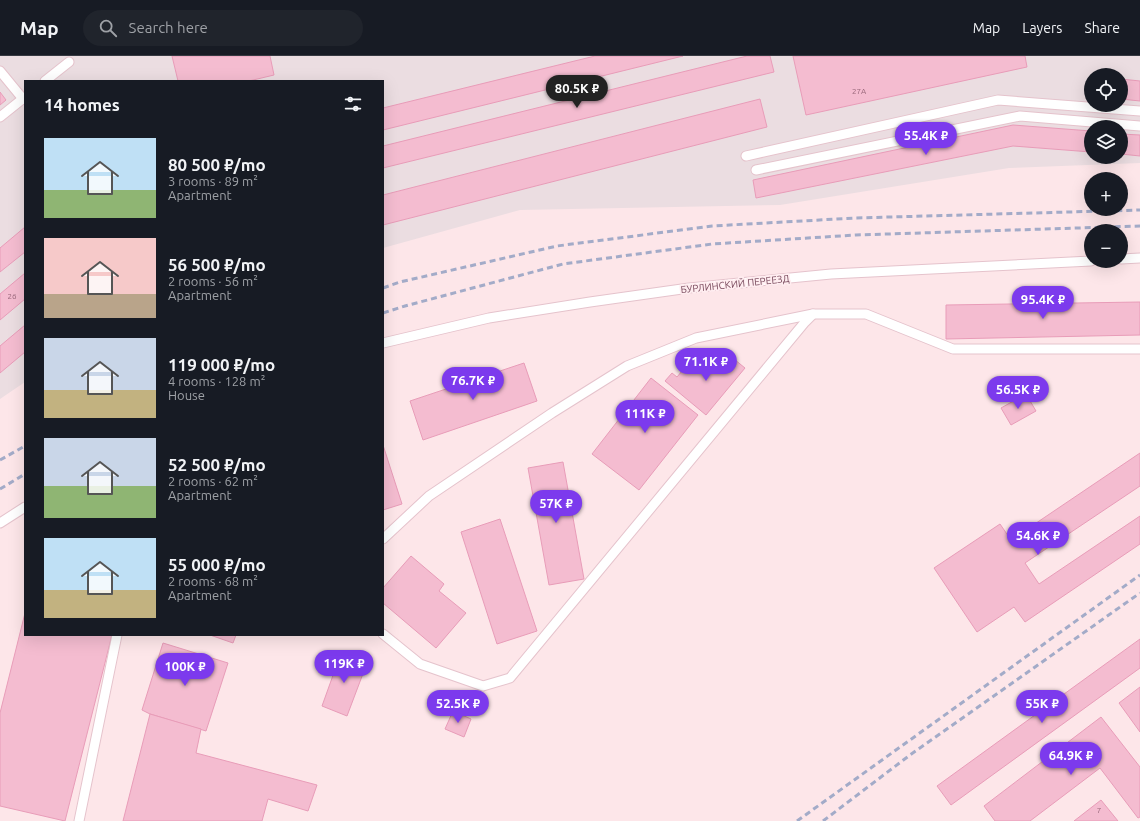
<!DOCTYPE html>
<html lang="en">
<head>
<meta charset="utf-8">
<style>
  :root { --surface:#171b24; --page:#20242c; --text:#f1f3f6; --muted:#9ea1a6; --line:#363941; --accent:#7c3aed }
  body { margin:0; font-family:Ubuntu,sans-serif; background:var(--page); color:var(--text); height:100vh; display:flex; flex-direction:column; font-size:15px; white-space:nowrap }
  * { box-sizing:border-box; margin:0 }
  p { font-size:13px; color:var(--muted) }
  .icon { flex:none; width:22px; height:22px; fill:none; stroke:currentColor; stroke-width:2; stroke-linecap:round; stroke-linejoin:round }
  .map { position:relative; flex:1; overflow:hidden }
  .sheet { position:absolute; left:24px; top:24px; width:360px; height:556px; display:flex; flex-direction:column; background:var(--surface); border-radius:0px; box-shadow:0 4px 16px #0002 }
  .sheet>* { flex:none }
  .fabs { position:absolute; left:1084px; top:12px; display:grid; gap:8px }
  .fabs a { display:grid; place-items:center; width:44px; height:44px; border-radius:50%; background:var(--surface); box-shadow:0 4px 16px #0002; font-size:20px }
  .price { position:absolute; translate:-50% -34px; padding:0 9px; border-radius:14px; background:var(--accent); color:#fff; font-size:13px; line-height:26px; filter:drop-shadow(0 1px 2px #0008) }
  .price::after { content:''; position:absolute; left:50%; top:24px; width:12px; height:9px; margin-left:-6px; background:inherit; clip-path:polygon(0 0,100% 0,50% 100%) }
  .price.active { background:#222; color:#fff }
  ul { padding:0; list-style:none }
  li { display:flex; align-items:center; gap:12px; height:100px; padding:0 20px }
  li span { display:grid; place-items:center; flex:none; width:112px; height:80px; border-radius:0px; color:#555 }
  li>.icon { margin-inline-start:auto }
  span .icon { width:48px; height:48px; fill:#fffc; stroke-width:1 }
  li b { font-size:17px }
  h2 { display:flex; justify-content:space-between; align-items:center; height:48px; padding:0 20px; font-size:17px }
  header { display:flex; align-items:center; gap:24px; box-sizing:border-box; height:56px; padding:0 20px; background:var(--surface); border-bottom:1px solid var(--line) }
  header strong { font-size:19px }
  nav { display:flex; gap:22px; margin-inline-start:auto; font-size:14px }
  .search { width:280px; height:36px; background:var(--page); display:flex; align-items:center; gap:10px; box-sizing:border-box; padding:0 14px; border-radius:22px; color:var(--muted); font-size:15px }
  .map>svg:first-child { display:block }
</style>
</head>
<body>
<header>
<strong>Map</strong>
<div class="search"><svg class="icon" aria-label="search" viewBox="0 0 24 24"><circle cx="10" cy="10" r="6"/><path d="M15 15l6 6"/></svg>Search here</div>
<nav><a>Map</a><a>Layers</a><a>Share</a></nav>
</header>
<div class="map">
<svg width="1140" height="765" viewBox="0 0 1140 765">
  <rect width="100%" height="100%" fill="#fde6e9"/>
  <path fill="#ebdde1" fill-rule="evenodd" d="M0,0H1140V107L1009,112L780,149L520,154L383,192V25H25V326L0,343ZM1091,19H1121V49H1091ZM1091,71H1121V101H1091Z"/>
  <g fill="#f4bcd0" stroke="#e89cb8">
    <path d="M172,0H270L274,19L249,25H178Z"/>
    <path d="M595,0H683L383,74V52Z"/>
    <path d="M747,0H770L774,16L383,112V90Z"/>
    <path d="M793,0H1025L1027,11L806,59Z"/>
    <path d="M1121,23L1140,25V45L1121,43Z"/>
    <path d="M0,36L6,44L0,49Z"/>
    <path d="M760,43L767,71L383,169V139Z"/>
    <path d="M1013,69L1091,75V96L1013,90L756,142L753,124Z"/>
    <path d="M1121,78L1140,79V100L1121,98Z"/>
    <path d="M25,171V196L0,216V192Z"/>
    <path d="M25,217V243L0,264V238Z"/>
    <path d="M1140,246V279L946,283V249Z"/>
    <path d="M25,269V296L0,317V290Z"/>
    <path d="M724,295L745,312L706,359L665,325L672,317L677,321L692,303L707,316Z"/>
    <path d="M524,307L537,345L423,384L410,345Z"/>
    <path d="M651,322L698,359L639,434L592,398Z"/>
    <path d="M1026,338L1036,355L1011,369L1001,352Z"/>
    <path d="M383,389L402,448L383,454Z"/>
    <path d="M1140,397V430L1025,507L1039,528L1140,460V488L1025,566L1014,551L977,576L934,512L1000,468L1011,484Z"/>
    <path d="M563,406L584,523L549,529L528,412Z"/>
    <path d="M500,463L537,575L497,588L461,476Z"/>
    <path d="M411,500L444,528L439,535L466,557L436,592L383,547V532Z"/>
    <path d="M25,557V579H112L65,765L0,750V657Z"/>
    <path d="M210,579H236L233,587Z"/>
    <path d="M1140,583V612L951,749L937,730Z"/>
    <path d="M163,587L228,607L206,675L150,658L142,654Z"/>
    <path d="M341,597L367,607L347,660L322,650Z"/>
    <path d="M1140,631V676L1119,647Z"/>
    <path d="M453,655L471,663L464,681L445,673Z"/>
    <path d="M150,658L201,673L196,697L317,729L308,755L268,743L262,765H123Z"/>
    <path d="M1101,661L1140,711V761L1138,762L1100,712L1030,765H995L984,750Z"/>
    <path d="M1101,744L1118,765H1074Z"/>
  </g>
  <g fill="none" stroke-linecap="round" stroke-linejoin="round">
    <defs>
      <g id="lane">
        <path d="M0,15L23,43"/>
        <path d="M45,25L69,6"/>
        <path d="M0,61L25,41"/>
        <path d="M746,100L998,44L1140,55"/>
        <path d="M756,114L1020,60L1140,70"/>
        <path d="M1121,203L1140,202"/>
        <path d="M383,287L489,262L590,246L689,232L831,218L1091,205"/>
        <path d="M0,467L25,451"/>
        <path d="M383,483L429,440L552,357L627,310L696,282L813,258H866L953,293H1140"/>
        <path d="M383,578L420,608L483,630L510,622L805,266L813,258"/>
        <path d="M79,765L117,579"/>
      </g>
    </defs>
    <use href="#lane" stroke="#e5c3cc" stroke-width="11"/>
    <use href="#lane" stroke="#fff" stroke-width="9"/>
    <g stroke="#a3abc8" stroke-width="3" stroke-dasharray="6 4" stroke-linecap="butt">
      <path d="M383,232L400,226L557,190L712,170L855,162L1140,154"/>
      <path d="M383,257L405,250L563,208L712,188L856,179L1140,170"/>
      <path d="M0,404L25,390"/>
      <path d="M0,433L25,418"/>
      <path d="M797,765L1140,519"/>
      <path d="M823,765L910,699L1140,537"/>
    </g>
  </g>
  <g text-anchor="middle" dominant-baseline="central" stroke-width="3.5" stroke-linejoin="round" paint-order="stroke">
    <g font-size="8" fill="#976679">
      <text x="859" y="35">27А</text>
      <text x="12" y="240">26</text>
      <text x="1099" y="754">7</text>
    </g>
    <g font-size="10" fill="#78495c" stroke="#ffedf0">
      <text transform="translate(735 228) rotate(-6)">БУРЛИНСКИЙ ПЕРЕЕЗД</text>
    </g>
  </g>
</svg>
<div class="fabs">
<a><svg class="icon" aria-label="locate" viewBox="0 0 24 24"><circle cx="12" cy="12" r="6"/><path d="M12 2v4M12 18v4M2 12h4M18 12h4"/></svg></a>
<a><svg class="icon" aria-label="layers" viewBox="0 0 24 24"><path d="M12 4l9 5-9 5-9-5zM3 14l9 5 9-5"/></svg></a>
<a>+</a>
<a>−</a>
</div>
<b class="price active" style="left:577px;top:53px">80.5K ₽</b>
<b class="price" style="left:926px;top:100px">55.4K ₽</b>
<b class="price" style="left:1043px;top:264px">95.4K ₽</b>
<b class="price" style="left:706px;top:326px">71.1K ₽</b>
<b class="price" style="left:473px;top:345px">76.7K ₽</b>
<b class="price" style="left:1018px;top:354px">56.5K ₽</b>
<b class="price" style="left:645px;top:378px">111K ₽</b>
<b class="price" style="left:556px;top:468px">57K ₽</b>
<b class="price" style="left:1038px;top:500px">54.6K ₽</b>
<b class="price" style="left:344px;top:628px">119K ₽</b>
<b class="price" style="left:185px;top:631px">100K ₽</b>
<b class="price" style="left:458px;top:668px">52.5K ₽</b>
<b class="price" style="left:1042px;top:668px">55K ₽</b>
<b class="price" style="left:1071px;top:720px">64.9K ₽</b>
<section class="sheet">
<h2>14 homes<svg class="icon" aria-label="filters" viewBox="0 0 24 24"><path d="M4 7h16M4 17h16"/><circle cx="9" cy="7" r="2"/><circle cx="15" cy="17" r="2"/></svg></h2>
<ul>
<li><span style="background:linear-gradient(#bfe0f5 65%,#8fb573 0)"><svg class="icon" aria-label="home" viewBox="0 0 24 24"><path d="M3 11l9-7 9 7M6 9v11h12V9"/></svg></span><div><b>80 500 ₽/mo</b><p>3 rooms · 89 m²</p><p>Apartment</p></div></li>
<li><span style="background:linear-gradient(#f6c9c9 70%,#b9a48a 0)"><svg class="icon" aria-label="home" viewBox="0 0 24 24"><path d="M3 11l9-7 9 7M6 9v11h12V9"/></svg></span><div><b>56 500 ₽/mo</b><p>2 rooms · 56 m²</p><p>Apartment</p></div></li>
<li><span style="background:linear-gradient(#c9d6e8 65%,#c2b280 0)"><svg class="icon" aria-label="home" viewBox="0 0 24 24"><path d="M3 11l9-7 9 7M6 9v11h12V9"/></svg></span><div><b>119 000 ₽/mo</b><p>4 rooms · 128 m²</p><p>House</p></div></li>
<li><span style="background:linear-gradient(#c9d6e8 60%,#8fb573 0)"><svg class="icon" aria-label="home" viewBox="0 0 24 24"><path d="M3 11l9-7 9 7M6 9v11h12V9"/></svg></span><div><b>52 500 ₽/mo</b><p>2 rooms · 62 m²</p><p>Apartment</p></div></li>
<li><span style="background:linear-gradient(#bfe0f5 65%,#c2b280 0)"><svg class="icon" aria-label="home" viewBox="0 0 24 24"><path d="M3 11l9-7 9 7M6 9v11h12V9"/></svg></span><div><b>55 000 ₽/mo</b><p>2 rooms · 68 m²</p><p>Apartment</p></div></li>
</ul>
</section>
</div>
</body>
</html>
